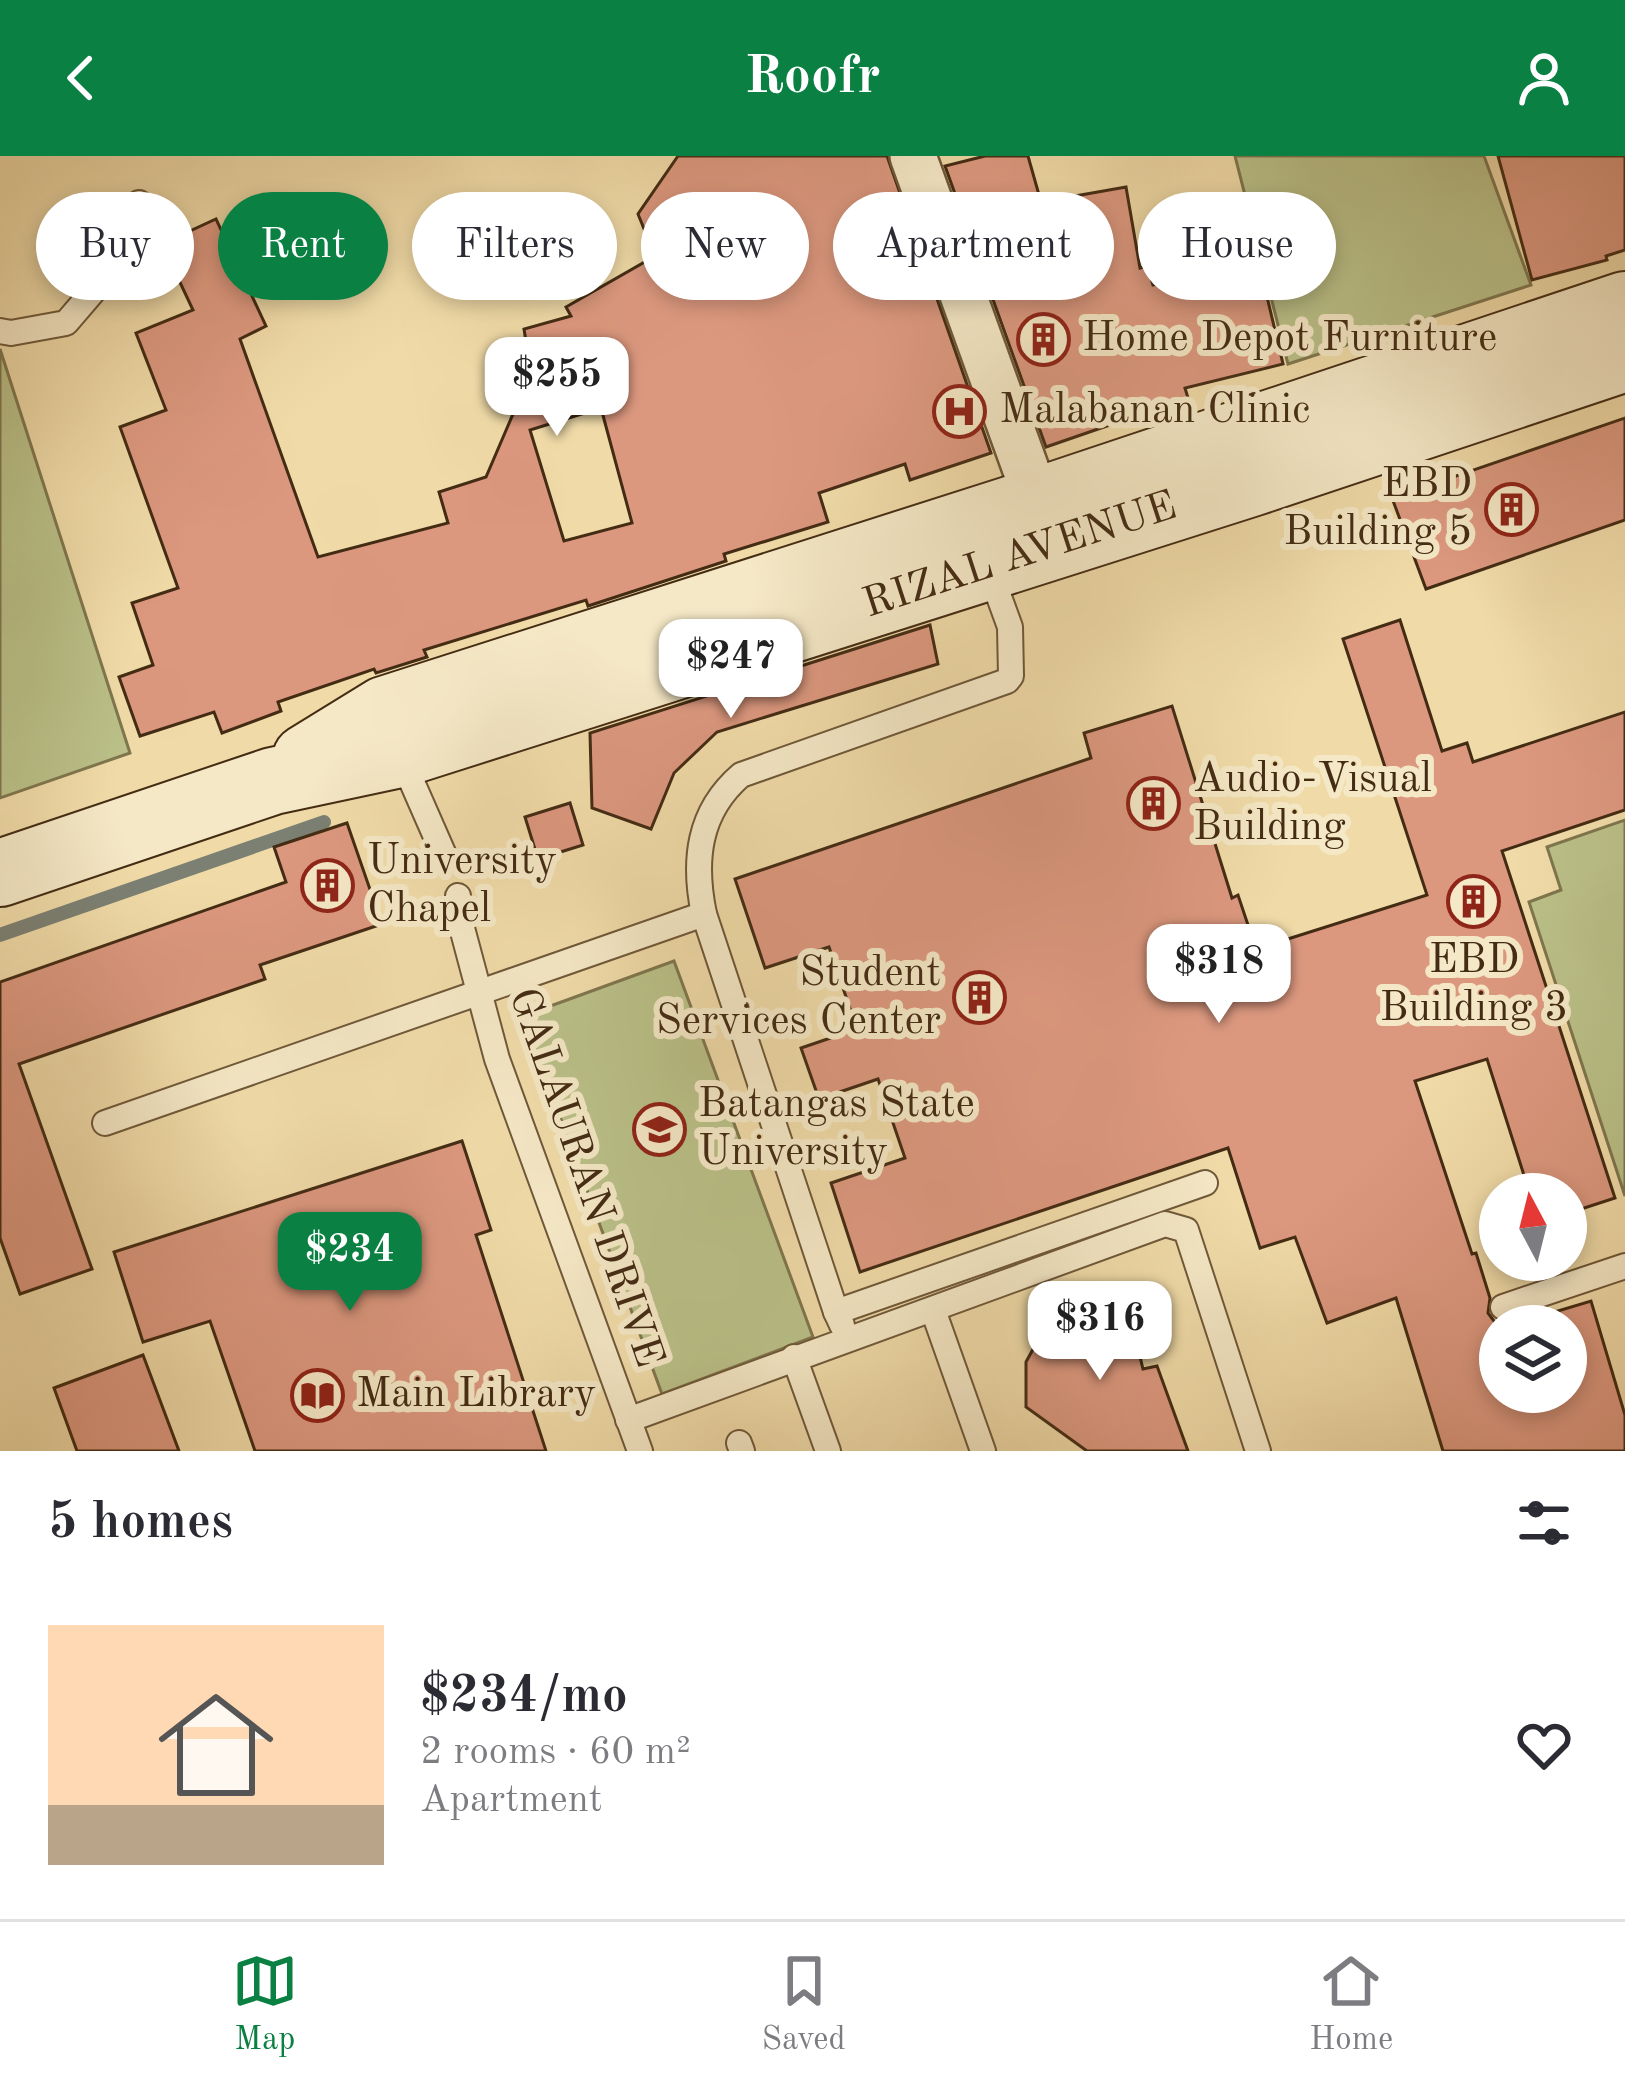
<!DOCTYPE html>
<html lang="en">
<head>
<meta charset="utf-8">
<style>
  :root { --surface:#fff; --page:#f7f7f7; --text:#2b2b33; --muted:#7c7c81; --line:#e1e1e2; --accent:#0b8043 }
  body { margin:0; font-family:"Old Standard TT",serif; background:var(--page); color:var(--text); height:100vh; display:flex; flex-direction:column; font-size:45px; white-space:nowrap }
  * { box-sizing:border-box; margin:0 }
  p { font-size:39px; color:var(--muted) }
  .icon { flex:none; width:66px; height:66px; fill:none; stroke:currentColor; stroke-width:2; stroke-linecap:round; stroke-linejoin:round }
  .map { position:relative; height:1295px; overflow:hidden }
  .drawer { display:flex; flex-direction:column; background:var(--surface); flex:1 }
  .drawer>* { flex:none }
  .guide { position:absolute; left:36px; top:36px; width:1554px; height:108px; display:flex; gap:24px }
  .needle { width:78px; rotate:353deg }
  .fabs { position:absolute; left:1479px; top:1017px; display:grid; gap:24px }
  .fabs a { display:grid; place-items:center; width:108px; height:108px; border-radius:50%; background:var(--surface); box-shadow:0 6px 18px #0003; font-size:60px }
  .price { position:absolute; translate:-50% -102px; padding:0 27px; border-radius:24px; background:#fff; color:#222; font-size:39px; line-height:78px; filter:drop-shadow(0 3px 6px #0008) }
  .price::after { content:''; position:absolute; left:50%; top:72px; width:36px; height:27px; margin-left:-18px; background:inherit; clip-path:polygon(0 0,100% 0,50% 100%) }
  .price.selected { background:var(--accent); color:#fff }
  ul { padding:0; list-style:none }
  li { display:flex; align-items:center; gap:36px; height:300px; padding:0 48px }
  li span { display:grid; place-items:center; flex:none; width:336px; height:240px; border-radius:0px; color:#555 }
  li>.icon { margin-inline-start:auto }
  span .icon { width:144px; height:144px; fill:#fffc; stroke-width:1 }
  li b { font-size:51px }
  h2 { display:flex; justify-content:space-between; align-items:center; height:144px; padding:0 48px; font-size:51px }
  .tag { padding:0 42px; border-radius:54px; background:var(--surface); box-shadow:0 6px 18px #0003; font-size:42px; line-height:108px }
  .tag.selected { background:var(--accent); color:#fff }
  header { display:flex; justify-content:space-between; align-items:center; height:156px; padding:0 48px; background:var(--accent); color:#fff; font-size:54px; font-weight:700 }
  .dock { display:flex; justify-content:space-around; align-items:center; height:168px; border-top:3px solid var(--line); background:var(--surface); font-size:33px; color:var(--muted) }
  .dock a { display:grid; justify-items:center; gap:6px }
  .dock .selected { color:var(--accent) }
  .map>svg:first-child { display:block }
</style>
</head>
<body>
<header><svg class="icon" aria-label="back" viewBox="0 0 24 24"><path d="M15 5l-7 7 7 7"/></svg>Roofr<svg class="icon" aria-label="person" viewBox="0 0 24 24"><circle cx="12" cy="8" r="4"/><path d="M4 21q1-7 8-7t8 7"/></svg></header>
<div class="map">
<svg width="1625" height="1295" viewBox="0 0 1625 1295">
  <rect width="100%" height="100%" fill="#f0dba8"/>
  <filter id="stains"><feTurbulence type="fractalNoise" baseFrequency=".00167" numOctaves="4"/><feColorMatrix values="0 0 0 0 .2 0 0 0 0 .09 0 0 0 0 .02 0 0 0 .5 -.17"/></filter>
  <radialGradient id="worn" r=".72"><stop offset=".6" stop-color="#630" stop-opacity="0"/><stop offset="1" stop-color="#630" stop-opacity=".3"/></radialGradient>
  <g fill="#bac088" stroke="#7f764e" stroke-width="3">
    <path d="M1235,0H1484L1531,129L1288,208Z"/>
    <path d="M0,193L130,597L0,642Z"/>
    <path d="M1625,664V1040L1529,746L1561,734L1547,691Z"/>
    <path d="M674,805L813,1181L662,1238L523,860Z"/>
  </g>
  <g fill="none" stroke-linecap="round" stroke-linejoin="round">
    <path stroke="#7b8073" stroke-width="14" d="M0,779L324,666"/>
  </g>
  <g fill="#dc987f" stroke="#442c14" stroke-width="3" fill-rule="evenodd">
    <path d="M678,0H887L991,297L910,324L905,308L819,337L828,366L724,398L726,405L588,450L586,444L424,494L427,501L376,517L374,513L278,546L281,555L222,577L214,556L140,580L119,521L153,509L132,447L178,432L120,271L166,254L136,177L193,154L162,88L216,63L266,170L240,183L318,401L448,367L439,336L486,321L531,216L524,173L571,160L566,151L655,100L638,58ZM601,252L632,367L564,385L530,274Z"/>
    <path d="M985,0H1028L1041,46L1126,31L1140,112L1147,110L1153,129L1258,103L1283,208L1185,232L1188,242L1046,291L945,10Z"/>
    <path d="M1498,0H1625V94L1606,100L1607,104L1532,124Z"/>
    <path d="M1625,262V364L1426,433L1392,342Z"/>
    <path d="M1400,464L1442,595L1467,587L1473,606L1625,556V654L1502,695L1615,1042L1566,1058V1038H1530L1487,903L1415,925L1472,1098L1476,1097L1490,1142L1488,1157L1500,1173V1236H1566V1170H1508L1591,1145L1625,1259V1295H1443L1396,1142L1327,1167L1295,1081L1260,1092L1228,992L860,1116L831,1027L905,1002L878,923L819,943L801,892L857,873L829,791L765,812L735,723L1091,602L1084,577L1172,550L1232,742L1238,739L1256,793L1427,739L1343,483Z"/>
    <path d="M930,469L938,508L717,576L674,617L651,673L592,652L590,577Z"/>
    <path d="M570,647L583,689L538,703L525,661Z"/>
    <path d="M347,667L382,768L260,809L265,823L19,908L92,1113L20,1138L0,1082V826L286,726L274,691Z"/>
    <path d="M462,985L491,1074L476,1079L546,1295H255L210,1165L143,1186L114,1096Z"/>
    <path d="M1125,1139L1143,1213L1157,1210L1188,1295H1087L1026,1251V1206L1042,1177L1065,1154L1096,1142Z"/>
    <path d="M143,1199L179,1295H77L54,1232Z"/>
  </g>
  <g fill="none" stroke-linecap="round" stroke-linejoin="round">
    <defs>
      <g id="lane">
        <path d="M0,175L11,177L66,167L102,125L139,47"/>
        <path d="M401,601L444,699"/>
        <path d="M458,740L462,772L497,903L640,1295"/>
        <path d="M105,967L704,758"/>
        <path d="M1503,1151L1625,1110"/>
        <path d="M933,1154L983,1295"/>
        <path d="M836,1156L704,758C693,705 698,656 741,619L1007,525L1011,520L1010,471L990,416"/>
        <path d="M842,1169L836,1156L1205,1027"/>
        <path d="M794,1201L828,1295"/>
        <path d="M628,1264L1165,1068L1186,1074L1258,1295"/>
        <path d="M739,1287L742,1295"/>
      </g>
      <path id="street" d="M913,0L1046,369"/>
      <g id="secondary">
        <path d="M306,602L384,554L1038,345L1625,149"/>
        <path d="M0,717L273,625L400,598L1251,327L1625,202"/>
      </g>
    </defs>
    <use href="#lane" stroke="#6f5839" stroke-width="28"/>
    <use href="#street" stroke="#6f5839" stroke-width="50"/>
    <use href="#secondary" stroke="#442c14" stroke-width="70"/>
    <use href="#lane" stroke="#f5e8c6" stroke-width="24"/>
    <use href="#street" stroke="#f5e8c6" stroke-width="45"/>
    <use href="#secondary" stroke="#f5e8c6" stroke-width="66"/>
  </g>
  <defs>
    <symbol id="building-ring" viewBox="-11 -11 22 22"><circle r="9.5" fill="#f5e8c6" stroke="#8f2418" stroke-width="1.5"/><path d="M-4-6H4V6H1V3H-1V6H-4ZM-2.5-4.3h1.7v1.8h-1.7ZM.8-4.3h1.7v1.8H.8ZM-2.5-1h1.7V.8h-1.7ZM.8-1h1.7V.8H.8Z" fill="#8f2418"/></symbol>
    <symbol id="hospital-ring" viewBox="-11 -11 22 22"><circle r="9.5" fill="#f5e8c6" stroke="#8f2418" stroke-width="1.5"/><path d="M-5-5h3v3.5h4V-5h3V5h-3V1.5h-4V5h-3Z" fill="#8f2418"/></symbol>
    <symbol id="university-ring" viewBox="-11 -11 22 22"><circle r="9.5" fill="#f5e8c6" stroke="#8f2418" stroke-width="1.5"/><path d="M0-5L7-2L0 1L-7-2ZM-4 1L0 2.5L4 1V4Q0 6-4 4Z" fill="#8f2418"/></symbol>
    <symbol id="library-ring" viewBox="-11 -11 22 22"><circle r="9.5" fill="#f5e8c6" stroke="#8f2418" stroke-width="1.5"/><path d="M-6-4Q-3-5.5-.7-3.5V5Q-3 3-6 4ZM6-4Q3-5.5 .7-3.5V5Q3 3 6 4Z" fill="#8f2418"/></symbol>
  </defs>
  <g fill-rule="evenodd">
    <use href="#building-ring" x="1014" y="154" width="59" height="59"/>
    <use href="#hospital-ring" x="930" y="226" width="59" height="59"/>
    <use href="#building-ring" x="1482" y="324" width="59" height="59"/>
    <use href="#building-ring" x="1124" y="618" width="59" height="59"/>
    <use href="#building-ring" x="298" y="700" width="59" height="59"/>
    <use href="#building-ring" x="1444" y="716" width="59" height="59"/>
    <use href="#building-ring" x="950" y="812" width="59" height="59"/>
    <use href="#university-ring" x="630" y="944" width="59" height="59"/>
    <use href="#library-ring" x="288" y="1210" width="59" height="59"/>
  </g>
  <g text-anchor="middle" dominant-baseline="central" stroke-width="12" stroke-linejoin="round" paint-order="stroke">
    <g font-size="42" fill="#442c14" stroke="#f5e8c6" text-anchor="start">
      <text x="1082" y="183">Home Depot Furniture</text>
      <text x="999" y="255">Malabanan Clinic</text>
      <text x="1472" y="329" text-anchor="end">EBD<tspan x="1472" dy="48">Building 5</tspan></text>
      <text x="1193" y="624">Audio-Visual<tspan x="1193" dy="48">Building</tspan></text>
      <text x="367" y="706">University<tspan x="367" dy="48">Chapel</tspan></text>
      <text x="1474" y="805" text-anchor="middle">EBD<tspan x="1474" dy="48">Building 3</tspan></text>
      <text x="941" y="818" text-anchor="end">Student<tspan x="941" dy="48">Services Center</tspan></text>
      <text x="698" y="949">Batangas State<tspan x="698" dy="48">University</tspan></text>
      <text x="356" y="1239">Main Library</text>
    </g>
    <g font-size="42" fill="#442c14" stroke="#f5e8c6">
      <text transform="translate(1020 400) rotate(-18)">RIZAL AVENUE</text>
      <text transform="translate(585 1022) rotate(71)">GALAURAN DRIVE</text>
    </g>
  </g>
  <rect width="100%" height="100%" filter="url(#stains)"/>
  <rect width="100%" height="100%" fill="url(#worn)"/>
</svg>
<div class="fabs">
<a><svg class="needle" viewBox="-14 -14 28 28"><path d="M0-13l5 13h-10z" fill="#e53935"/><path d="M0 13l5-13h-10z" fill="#7c7c81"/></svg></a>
<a><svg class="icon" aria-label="layers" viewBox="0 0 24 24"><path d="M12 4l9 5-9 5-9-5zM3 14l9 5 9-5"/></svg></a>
</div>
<b class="price" style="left:557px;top:283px">$255</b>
<b class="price" style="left:731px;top:565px">$247</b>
<b class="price" style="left:1219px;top:870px">$318</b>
<b class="price selected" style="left:350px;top:1158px">$234</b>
<b class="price" style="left:1100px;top:1227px">$316</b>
<div class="guide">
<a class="tag">Buy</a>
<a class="tag selected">Rent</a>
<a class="tag">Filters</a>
<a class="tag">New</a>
<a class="tag">Apartment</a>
<a class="tag">House</a>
</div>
</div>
<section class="drawer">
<h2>5 homes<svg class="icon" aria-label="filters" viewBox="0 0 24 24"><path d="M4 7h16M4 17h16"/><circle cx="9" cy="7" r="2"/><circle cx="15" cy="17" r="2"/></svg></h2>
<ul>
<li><span style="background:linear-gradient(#ffd9b3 75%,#b9a48a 0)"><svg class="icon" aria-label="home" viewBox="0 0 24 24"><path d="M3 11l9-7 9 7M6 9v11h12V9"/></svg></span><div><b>$234/mo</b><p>2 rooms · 60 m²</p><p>Apartment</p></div><svg class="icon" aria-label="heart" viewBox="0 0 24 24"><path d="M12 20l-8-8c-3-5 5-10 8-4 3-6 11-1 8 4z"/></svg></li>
</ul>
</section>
<nav class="dock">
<a class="selected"><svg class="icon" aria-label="map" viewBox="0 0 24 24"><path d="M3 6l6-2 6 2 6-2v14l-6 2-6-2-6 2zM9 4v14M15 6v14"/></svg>Map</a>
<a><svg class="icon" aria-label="saved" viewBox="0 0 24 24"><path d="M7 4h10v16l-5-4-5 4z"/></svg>Saved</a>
<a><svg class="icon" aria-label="home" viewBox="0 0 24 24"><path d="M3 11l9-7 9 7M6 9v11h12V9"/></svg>Home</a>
</nav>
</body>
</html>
